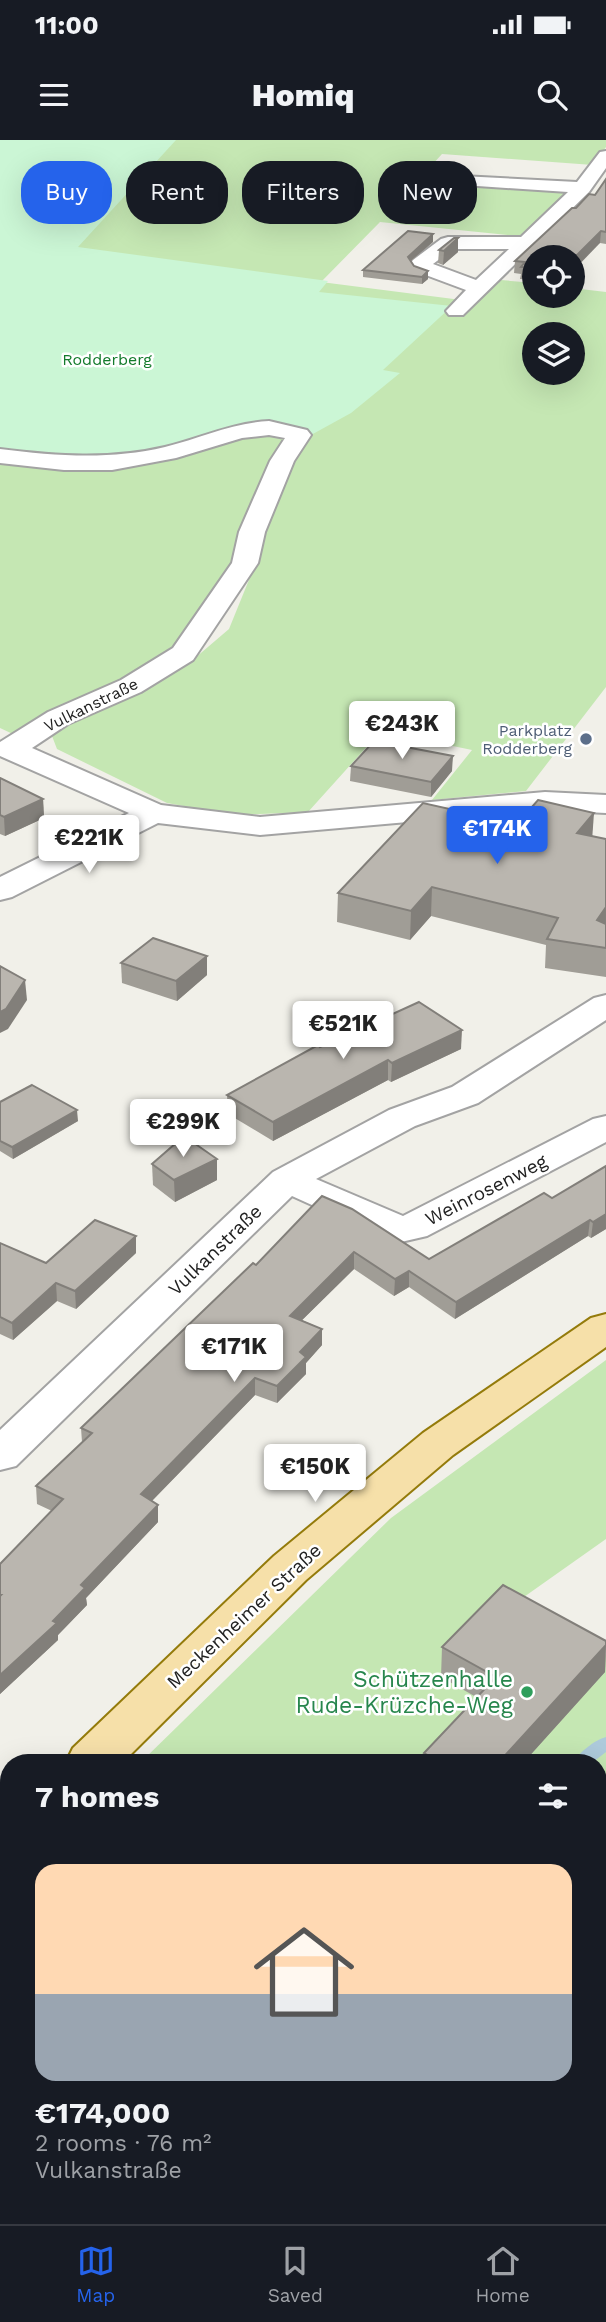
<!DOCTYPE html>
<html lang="en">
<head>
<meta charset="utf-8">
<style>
  :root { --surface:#171b24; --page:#20242c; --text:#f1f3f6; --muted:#9ea1a6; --line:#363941; --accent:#2563eb }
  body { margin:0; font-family:"Work Sans",sans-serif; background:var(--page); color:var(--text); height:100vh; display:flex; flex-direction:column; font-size:26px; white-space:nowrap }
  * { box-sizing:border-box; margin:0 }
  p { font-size:23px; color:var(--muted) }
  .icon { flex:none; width:38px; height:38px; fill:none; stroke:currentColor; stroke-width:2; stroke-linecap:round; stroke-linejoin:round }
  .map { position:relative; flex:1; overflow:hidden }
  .panel { position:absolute; left:0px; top:1614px; width:607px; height:471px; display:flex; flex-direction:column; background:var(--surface); border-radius:28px 28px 0 0; box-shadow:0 7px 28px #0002 }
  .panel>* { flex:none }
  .hud { position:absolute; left:21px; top:21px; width:565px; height:63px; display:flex; gap:14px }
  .fabs { position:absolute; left:522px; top:105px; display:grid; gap:14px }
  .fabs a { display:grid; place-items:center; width:63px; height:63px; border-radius:50%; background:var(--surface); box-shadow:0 7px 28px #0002; font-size:35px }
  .price { position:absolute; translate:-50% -60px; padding:0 16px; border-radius:7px; background:#fff; color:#222; font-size:23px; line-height:46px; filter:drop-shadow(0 2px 4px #0008) }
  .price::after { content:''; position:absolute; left:50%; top:42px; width:21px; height:16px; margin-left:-10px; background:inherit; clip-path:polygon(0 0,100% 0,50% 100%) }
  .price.on { background:var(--accent); color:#fff }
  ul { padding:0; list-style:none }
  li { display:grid; align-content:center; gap:14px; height:371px; padding:0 35px }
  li+li { border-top:2px solid var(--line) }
  li span { display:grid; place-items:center; height:217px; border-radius:21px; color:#555 }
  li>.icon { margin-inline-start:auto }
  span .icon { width:126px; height:126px; fill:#fffc; stroke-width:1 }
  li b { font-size:30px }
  h2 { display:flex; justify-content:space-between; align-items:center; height:84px; padding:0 35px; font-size:30px }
  .pill { padding:0 24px; border-radius:28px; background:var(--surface); box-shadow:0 7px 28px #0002; font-size:24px; line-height:63px }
  .pill.on { background:var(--accent); color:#fff }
  .status { display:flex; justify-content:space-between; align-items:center; height:49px; padding:0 35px; background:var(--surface); direction:ltr }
  .status svg { height:19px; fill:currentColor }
  header { display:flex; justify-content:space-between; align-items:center; height:91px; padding:0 35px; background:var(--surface); font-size:32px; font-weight:800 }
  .tab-bar { display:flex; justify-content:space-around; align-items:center; height:98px; border-top:2px solid var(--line); background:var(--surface); font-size:19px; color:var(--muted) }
  .tab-bar a { display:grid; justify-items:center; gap:4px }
  .tab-bar .on { color:var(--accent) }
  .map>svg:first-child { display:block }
</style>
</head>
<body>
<div class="status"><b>11:00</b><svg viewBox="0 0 49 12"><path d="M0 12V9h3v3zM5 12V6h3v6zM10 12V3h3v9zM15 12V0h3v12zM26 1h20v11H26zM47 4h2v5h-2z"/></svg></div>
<header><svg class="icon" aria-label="menu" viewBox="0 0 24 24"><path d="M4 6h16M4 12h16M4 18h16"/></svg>Homiq<svg class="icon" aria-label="search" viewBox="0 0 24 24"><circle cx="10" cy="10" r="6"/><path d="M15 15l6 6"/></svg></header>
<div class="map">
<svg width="606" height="2084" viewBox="0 0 606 2084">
  <rect width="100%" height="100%" fill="#f1f0e9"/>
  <g fill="#c5e7b3" fill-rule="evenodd">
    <path d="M153,0H606V7L593,25L442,14L420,38L576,50L526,97L380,82L321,142L477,162L501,140L534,143V156H572V148L606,152V547L526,651L432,660L472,610L381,591L308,672L234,675L167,663L57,609L52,596L75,582L147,550L188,524L229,489L255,425L262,393L292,321L311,295L54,114ZM534,194H572V233H534Z"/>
    <path d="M277,290L289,296L234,421L174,511L118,542L45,573L15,595L0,588V320Z"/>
    <path d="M606,1220V1399L514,1464L606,1515V2084H0V1760L9,1752V2076H598V1622H141L391,1378Z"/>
  </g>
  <path fill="#cbf6d5" d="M0,0H176L78,107L328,141L319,152L452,166L383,230L400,233L351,273L311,295L289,296L277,290L234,295L186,313L0,320Z"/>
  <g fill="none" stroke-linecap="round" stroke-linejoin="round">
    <g fill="#adcadb" fill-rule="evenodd">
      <path d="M606,1597V1612L593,1622H574C579,1612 595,1600 606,1597Z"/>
      <path d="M186,2076H206L202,2084H181Z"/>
    </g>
    <defs>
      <g id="minor">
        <path d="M606,11V28L589,52L463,175H449L446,171L466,150L415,131L410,124L413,120L441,99L448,97H521L568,52L448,44L439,39L442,35L577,42L600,12ZM453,109H509L476,140L433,124Z"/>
        <path d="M269,281L307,290L311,295L294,321L265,392L258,423L193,520L141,552L68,584L32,608L161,665L260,677L545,652L606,655V673L545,670L260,695L158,683L12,757L0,760V737L129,673L0,616V602L48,572L121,540L173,508L232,423L239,392L270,321L285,298L269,295L242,298L176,318L112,330H64L0,323V309C56,316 110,320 165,307C201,298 232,283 269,281Z"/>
        <path d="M606,855V880L478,963L415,986L316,1039L403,1076L593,979L606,976V1002L427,1096L401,1102L387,1099L292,1056L16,1326L0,1330V1290L273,1032L389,970L452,947L594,858Z"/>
      </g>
      <g id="major">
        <path d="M606,1174V1207L453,1315L306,1440L123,1622H66L73,1608L274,1416L423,1293L591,1178Z"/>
        <path d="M9,1681V1728L0,1731V1684Z"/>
      </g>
    </defs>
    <use href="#minor" stroke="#a3a3a3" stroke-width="4"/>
    <use href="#major" stroke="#947b0b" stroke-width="4"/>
    <use href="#minor" fill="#fff" fill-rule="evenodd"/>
    <use href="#major" fill="#f6e0a9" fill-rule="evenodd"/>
  </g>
  <g fill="#a09d96">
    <path d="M606,39V104L600,103L534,117V140L520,139L521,134L514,133L515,121L576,68L595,55Z"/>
    <path d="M458,98V112L443,125L438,123L439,110Z"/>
    <path d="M433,102L411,121L414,126L428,131V139L422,144L363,137V130Z"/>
    <path d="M351,626L452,631L431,657L350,641Z"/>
    <path d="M0,638L43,659L44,678L5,696L0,694Z"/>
    <path d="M517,684L606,699V837L545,828L546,805L431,776L410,800L337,782L338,753Z"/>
    <path d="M121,823L207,835L177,861L122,843Z"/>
    <path d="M320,907L461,909L391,942L388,940L273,1001L228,974L227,955Z"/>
    <path d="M0,962L78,981L13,1019L0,1011Z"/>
    <path d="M152,1024L217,1040L175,1062L153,1045Z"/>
    <path d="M606,1026V1089L591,1098L588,1096L455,1179L409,1147L394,1156L354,1129L302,1180L322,1189V1205L306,1223V1234L277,1263L255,1255L152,1361L158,1365V1382L86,1458L87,1465L58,1495V1500L0,1554V1424L52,1371L37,1364L36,1346L82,1302L81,1288L256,1125L322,1056L429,1119L552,1058Z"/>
    <path d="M0,1103L46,1123L136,1113L76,1169L57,1161L13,1200L0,1194Z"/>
    <path d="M606,1501L605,1532L524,1622H423L424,1613L476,1557L441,1537L442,1507Z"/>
  </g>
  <g fill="#827f7a">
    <path d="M601,91L600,103L572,132V120Z"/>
    <path d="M433,94V102L407,124L408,117Z"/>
    <path d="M458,98V112L443,125L444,111Z"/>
    <path d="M428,131V139L422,144V137Z"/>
    <path d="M453,616L452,631L431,657V642Z"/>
    <path d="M43,659L44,678L5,696L4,677Z"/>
    <path d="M594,673L592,701L577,693Z"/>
    <path d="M432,747L431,776L410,800L411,771Z"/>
    <path d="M606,767V793L597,780Z"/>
    <path d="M207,816V835L177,861L176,841Z"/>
    <path d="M25,840L27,860L8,889L0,893V872Z"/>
    <path d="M462,890L461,909L391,942L392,923Z"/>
    <path d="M388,920V940L273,1001V982Z"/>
    <path d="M77,970L78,981L13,1019L12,1007Z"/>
    <path d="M217,1019V1040L175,1062L174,1040Z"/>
    <path d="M606,1074V1089L591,1098L593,1082Z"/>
    <path d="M590,1080L588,1096L455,1179L456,1162Z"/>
    <path d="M136,1096V1113L76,1169L75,1151Z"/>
    <path d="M354,1112V1129L290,1192V1176Z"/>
    <path d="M409,1131V1147L394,1156L395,1139Z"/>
    <path d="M56,1143L57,1161L13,1200L12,1183Z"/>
    <path d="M322,1189V1205L306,1223V1234L277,1263V1246L300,1212Z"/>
    <path d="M255,1238V1255L142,1371L141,1354Z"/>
    <path d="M158,1365V1382L86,1458L87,1465L58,1495V1500L0,1554V1535L53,1481L81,1445Z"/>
    <path d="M606,1505L605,1532L524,1622H499Z"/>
  </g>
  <g fill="#bab6af" stroke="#827f7a" stroke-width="2">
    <path d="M606,39V92L601,91L572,120V117H534V128L521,127L525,122L515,121L572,68H576L589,54L595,55Z"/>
    <path d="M408,91L433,94L408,117L414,126L428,131L422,137L363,130Z"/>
    <path d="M454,98H458L444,111L439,110Z"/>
    <path d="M374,601L453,616L431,642L351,626Z"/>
    <path d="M0,638L43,659L4,677L0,675Z"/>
    <path d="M538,660L594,673L577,693L606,699V767L597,780L606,784V808L547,799L558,778L432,747L411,771L338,753L423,663L517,684Z"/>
    <path d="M153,798L207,816L176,841L121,823Z"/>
    <path d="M0,826L25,840L6,869L0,872Z"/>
    <path d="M419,862L462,890L392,923L388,920L273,982L227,955L318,905L320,907Z"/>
    <path d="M32,945L77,970L12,1007L0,1001V962Z"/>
    <path d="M184,996L217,1019L174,1040L152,1024Z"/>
    <path d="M606,1026V1074L593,1082L590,1080L456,1162L409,1131L395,1139L354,1112L290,1176L322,1189L300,1212L306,1217L277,1246L255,1238L141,1354L158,1365L81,1445L85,1448L53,1481L57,1483L0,1535V1456L1,1455H0V1424L63,1359L36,1346L92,1293L81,1288L253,1123L256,1125L322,1056L352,1069L429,1119L544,1053L552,1058Z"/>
    <path d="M95,1080L136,1096L75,1151L56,1143L12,1183L0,1177V1103L46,1123Z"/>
    <path d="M503,1445L606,1501V1505L499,1622H440L424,1613L496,1537L442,1507Z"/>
  </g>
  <circle fill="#5c6f8a" stroke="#fff" stroke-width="2.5" cx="586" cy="599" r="7"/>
  <circle fill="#2e9e5b" stroke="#fff" stroke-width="2.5" cx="527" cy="1552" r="7"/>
  <g text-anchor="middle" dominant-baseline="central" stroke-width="5" stroke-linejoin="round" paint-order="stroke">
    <g font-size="16" fill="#147b2c" stroke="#fff">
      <text x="107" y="219">Rodderberg</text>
    </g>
    <g font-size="16" fill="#222" stroke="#fff">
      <text transform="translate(91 565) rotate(-26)">Vulkanstraße</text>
    </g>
    <g font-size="16" fill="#4e5e75" stroke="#fff" text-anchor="end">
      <text x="572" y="590">Parkplatz<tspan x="572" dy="18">Rodderberg</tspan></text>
    </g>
    <g font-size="19" fill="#222" stroke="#fff">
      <text transform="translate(486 1050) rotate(-27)">Weinrosenweg</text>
      <text transform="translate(215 1110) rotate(-44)">Vulkanstraße</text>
      <text transform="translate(244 1476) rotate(-43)">Meckenheimer Straße</text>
    </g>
    <g font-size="23" fill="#27864d" stroke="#fff" text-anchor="end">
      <text x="513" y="1539">Schützenhalle<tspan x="513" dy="26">Rude-Krüzche-Weg</tspan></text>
    </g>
  </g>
</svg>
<div class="fabs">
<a><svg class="icon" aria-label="locate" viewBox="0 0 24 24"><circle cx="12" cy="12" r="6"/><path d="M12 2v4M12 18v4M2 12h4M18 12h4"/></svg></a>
<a><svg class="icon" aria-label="layers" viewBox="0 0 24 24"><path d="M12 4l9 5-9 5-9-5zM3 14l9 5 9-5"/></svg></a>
</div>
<b class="price" style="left:402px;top:621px">€243K</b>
<b class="price on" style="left:497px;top:726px">€174K</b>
<b class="price" style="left:89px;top:735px">€221K</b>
<b class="price" style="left:343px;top:921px">€521K</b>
<b class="price" style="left:183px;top:1019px">€299K</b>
<b class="price" style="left:234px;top:1244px">€171K</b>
<b class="price" style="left:315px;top:1364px">€150K</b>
<div class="hud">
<a class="pill on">Buy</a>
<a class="pill">Rent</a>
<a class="pill">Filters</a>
<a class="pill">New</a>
</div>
<section class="panel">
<h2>7 homes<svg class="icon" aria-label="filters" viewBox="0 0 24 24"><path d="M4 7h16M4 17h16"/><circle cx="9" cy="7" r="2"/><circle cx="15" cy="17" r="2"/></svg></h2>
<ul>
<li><span style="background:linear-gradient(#ffd9b3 60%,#9aa5b1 0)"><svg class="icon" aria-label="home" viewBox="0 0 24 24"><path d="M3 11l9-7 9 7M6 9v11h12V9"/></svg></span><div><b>€174,000</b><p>2 rooms · 76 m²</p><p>Vulkanstraße</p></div></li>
</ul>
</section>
</div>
<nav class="tab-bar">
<a class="on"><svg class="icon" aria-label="map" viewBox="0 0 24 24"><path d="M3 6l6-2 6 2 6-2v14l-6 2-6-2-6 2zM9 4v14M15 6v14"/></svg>Map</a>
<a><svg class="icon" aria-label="saved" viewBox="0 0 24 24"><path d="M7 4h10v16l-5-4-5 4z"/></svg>Saved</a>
<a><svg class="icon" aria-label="home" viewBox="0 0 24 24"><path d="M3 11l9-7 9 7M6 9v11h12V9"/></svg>Home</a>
</nav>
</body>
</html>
